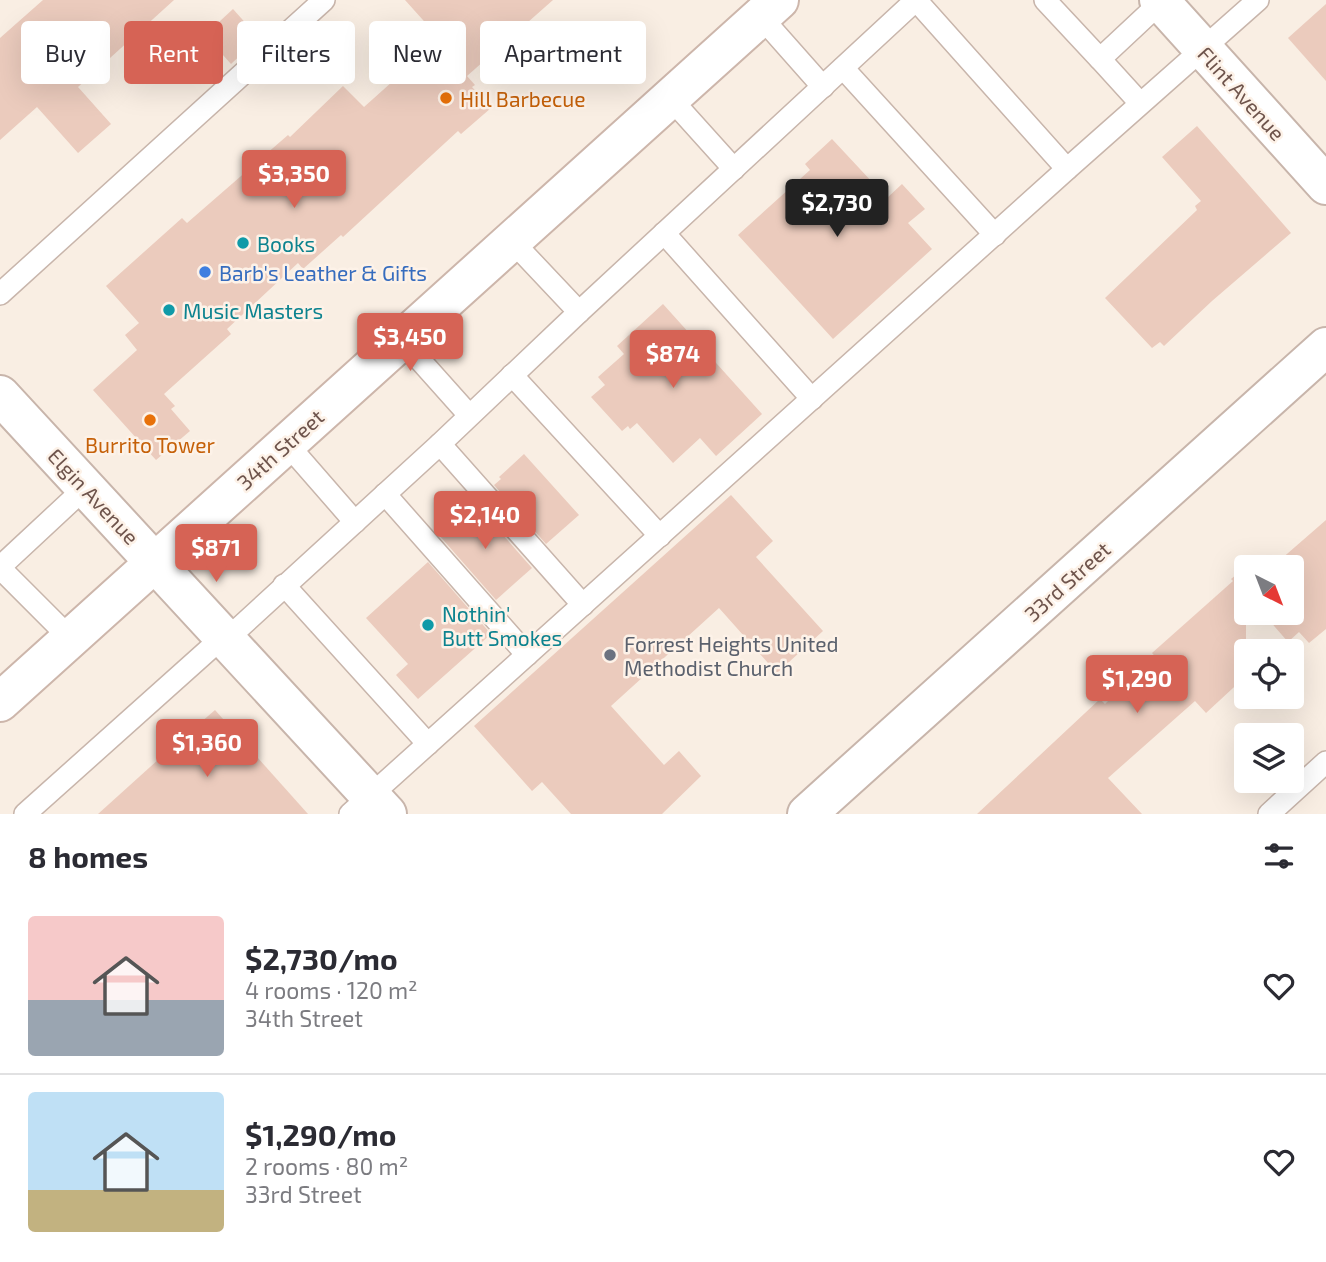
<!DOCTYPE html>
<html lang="en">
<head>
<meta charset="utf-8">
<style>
  :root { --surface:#fff; --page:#f2f2f3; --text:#2b2b33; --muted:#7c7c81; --line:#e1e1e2; --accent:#d66355 }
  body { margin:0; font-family:"Exo 2",sans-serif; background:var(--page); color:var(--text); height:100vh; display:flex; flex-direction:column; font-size:26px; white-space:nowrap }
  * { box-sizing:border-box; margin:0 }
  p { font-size:23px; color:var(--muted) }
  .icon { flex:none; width:38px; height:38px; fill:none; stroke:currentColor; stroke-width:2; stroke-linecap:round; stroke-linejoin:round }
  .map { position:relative; height:814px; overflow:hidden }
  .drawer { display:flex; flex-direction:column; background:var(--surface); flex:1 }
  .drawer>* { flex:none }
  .guide { position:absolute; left:21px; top:21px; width:700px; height:63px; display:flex; gap:14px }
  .needle { width:46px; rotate:138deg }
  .tools { position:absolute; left:1234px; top:555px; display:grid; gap:14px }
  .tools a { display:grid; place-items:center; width:70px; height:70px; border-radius:7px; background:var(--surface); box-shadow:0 7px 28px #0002; font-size:35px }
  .price { position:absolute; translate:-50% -60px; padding:0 16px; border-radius:7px; background:var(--accent); color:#fff; font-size:23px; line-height:46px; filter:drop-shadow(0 2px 4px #0008) }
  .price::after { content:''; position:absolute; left:50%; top:42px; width:21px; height:16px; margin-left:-10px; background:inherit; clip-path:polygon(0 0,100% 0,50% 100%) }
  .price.on { background:#222; color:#fff }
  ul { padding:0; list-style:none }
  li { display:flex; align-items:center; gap:21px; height:175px; padding:0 28px }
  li+li { border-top:2px solid var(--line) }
  li span { display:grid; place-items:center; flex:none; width:196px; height:140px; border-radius:7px; color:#555 }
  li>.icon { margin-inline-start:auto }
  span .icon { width:84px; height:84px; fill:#fffc; stroke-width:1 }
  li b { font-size:30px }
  h2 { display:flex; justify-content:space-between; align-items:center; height:84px; padding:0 28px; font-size:30px }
  .pill { padding:0 24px; border-radius:7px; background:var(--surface); box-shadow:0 7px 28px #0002; font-size:24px; line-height:63px }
  .pill.on { background:var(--accent); color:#fff }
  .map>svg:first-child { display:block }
</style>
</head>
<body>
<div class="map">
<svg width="1326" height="814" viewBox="0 0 1326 814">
  <rect width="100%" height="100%" fill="#f9eee3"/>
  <g fill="#ebcbbd">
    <path d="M43,0H174L78,87L111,124L78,153L37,107L0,140V38Z"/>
    <path d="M405,0H553L467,76L475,85L472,87L491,108L461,134L458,131L343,237L341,235L303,269L298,263L227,329L231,334L164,394L175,406L171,409L190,431L156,460L93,390L137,350L125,335L139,323L106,286L182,218L187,223L288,135L290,137L343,86L364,107L440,39Z"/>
    <path d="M1326,4V81L1288,38Z"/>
    <path d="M233,9L259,38L231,64L205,35Z"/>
    <path d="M1197,126L1291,233L1212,301L1164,346L1160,342L1152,348L1105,298L1197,210L1195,206L1201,201L1162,157Z"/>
    <path d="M832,139L887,198L902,184L925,209L908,223L932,249L833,339L738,235L810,170L805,164Z"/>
    <path d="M663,304L762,414L716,456L700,438L673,463L637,423L630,429L628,426L622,431L591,397L605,385L598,377L624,354L617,346Z"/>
    <path d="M524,454L579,515L546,544L494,485L501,479L499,477Z"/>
    <path d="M731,495L773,541L756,557L823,631L777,673L719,608L611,706L664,765L679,751L701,776L662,814H571L542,782L532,791L474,726Z"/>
    <path d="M474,502L532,568L496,600L438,534Z"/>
    <path d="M1326,520V629L1309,643L1299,632L1288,642L1262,612H1292V567H1272Z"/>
    <path d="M1260,555L1271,567H1246V676L1206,713L1195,701L1108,778L1142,814H977L1100,699L1105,704L1113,696L1116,699L1159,661L1152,653L1233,581L1231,579Z"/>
    <path d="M428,562L491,634L418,699L396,675L408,664L366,618Z"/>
    <path d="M215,710L308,814H98L170,749Z"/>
  </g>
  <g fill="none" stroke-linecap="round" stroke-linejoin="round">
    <defs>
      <g id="service">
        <path d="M916,0L1067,169"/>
        <path d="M1045,0L1100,59L1161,2"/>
        <path d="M761,17L823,87"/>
        <path d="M1100,59L1140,103"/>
        <path d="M843,68L995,235"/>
        <path d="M670,98L734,169"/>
        <path d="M664,233L812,399"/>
        <path d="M512,241L579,312"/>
        <path d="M0,294L324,0"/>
        <path d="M402,340L469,415"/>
        <path d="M512,375L660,536"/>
        <path d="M287,444L355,522"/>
        <path d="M440,444L583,605"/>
        <path d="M385,494L527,655"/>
        <path d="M0,567L86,487"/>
        <path d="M0,568L70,638"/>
        <path d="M284,585L428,744"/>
        <path d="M227,639L440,444L579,312L916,0"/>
        <path d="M25,814L224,636"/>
        <path d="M350,814L1067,169L1258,0"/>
        <path d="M1269,814L1326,762"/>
      </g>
      <g id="minor">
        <path d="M0,395L387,814"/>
        <path d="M807,814L1326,347"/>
      </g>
      <path id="tertiary" d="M1159,0L1326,185"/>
      <path id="secondary" d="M0,702L779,0"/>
    </defs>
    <use href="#service" stroke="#c8b5ab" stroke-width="24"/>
    <use href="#minor" stroke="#c8b5ab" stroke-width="42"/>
    <use href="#tertiary" stroke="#c8b5ab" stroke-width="42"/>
    <use href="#secondary" stroke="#cdb6ab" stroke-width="42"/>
    <use href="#service" stroke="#fff" stroke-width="21"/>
    <use href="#minor" stroke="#fff" stroke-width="38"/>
    <use href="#tertiary" stroke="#fff" stroke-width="38"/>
    <use href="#secondary" stroke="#fff" stroke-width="38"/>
  </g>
  <g fill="#e8710a" stroke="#fdf2e8" stroke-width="2.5">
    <circle cx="446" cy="98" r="7"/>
    <circle cx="150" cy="420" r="7"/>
  </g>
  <g fill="#0f9aa8" stroke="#fdf2e8" stroke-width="2.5">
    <circle cx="243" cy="243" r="7"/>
    <circle cx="169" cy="310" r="7"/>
    <circle cx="428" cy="625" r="7"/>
  </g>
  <circle fill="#3f7fe0" stroke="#fdf2e8" stroke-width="2.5" cx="205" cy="272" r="7"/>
  <circle fill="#6b7280" stroke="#fdf2e8" stroke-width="2.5" cx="610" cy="655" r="7"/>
  <g text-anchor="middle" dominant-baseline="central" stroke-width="5" stroke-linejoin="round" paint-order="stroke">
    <g font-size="21" fill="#6e544c" stroke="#fdf2e8">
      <text transform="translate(1242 93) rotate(48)">Flint Avenue</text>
      <text transform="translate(280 449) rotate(-42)">34th Street</text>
      <text transform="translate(94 496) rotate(47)">Elgin Avenue</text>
      <text transform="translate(1067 581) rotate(-42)">33rd Street</text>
    </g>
    <g font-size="21" fill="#c56008" stroke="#fdf2e8" text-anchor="start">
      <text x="460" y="98">Hill Barbecue</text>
      <text x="150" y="444" text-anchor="middle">Burrito Tower</text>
    </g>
    <g font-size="21" fill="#0d838f" stroke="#fdf2e8" text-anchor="start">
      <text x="257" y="243">Books</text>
      <text x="183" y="310">Music Masters</text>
      <text x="442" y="613">Nothin'<tspan x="442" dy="24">Butt Smokes</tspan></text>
    </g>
    <g font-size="21" fill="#366cbe" stroke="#fdf2e8" text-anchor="start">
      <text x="219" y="272">Barb's Leather &amp; Gifts</text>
    </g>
    <g font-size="21" fill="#5b616d" stroke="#fdf2e8" text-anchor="start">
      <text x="624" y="643">Forrest Heights United<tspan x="624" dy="24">Methodist Church</tspan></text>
    </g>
  </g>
</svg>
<div class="tools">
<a><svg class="needle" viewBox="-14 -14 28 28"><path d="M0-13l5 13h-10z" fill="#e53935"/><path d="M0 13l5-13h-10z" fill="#7c7c81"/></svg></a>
<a><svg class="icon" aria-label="locate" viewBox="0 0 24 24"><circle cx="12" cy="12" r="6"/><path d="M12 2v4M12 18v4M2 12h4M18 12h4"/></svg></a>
<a><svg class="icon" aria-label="layers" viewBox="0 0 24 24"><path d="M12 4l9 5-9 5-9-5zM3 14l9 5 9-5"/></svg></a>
</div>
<b class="price" style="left:294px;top:210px">$3,350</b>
<b class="price on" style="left:837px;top:239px">$2,730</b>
<b class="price" style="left:410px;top:373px">$3,450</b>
<b class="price" style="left:673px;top:390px">$874</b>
<b class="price" style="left:485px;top:551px">$2,140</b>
<b class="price" style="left:216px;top:584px">$871</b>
<b class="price" style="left:1137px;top:715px">$1,290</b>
<b class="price" style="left:207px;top:779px">$1,360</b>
<div class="guide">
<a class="pill">Buy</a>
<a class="pill on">Rent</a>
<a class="pill">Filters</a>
<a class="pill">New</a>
<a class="pill">Apartment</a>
</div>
</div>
<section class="drawer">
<h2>8 homes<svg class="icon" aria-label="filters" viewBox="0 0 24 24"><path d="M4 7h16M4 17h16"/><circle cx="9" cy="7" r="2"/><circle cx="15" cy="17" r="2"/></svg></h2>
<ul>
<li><span style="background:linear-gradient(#f6c9c9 60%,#9aa5b1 0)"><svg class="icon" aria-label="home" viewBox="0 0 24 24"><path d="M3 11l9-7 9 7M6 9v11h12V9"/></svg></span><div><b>$2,730/mo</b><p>4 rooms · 120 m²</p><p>34th Street</p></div><svg class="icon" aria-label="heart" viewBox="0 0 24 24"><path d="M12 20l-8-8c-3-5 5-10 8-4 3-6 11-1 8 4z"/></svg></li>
<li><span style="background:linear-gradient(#bfe0f5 70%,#c2b280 0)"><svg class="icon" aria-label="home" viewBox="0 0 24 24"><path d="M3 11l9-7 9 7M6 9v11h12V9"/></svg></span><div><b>$1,290/mo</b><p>2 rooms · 80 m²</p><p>33rd Street</p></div><svg class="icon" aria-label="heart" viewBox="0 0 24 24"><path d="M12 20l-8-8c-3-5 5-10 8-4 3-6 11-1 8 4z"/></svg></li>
</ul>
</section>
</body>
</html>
